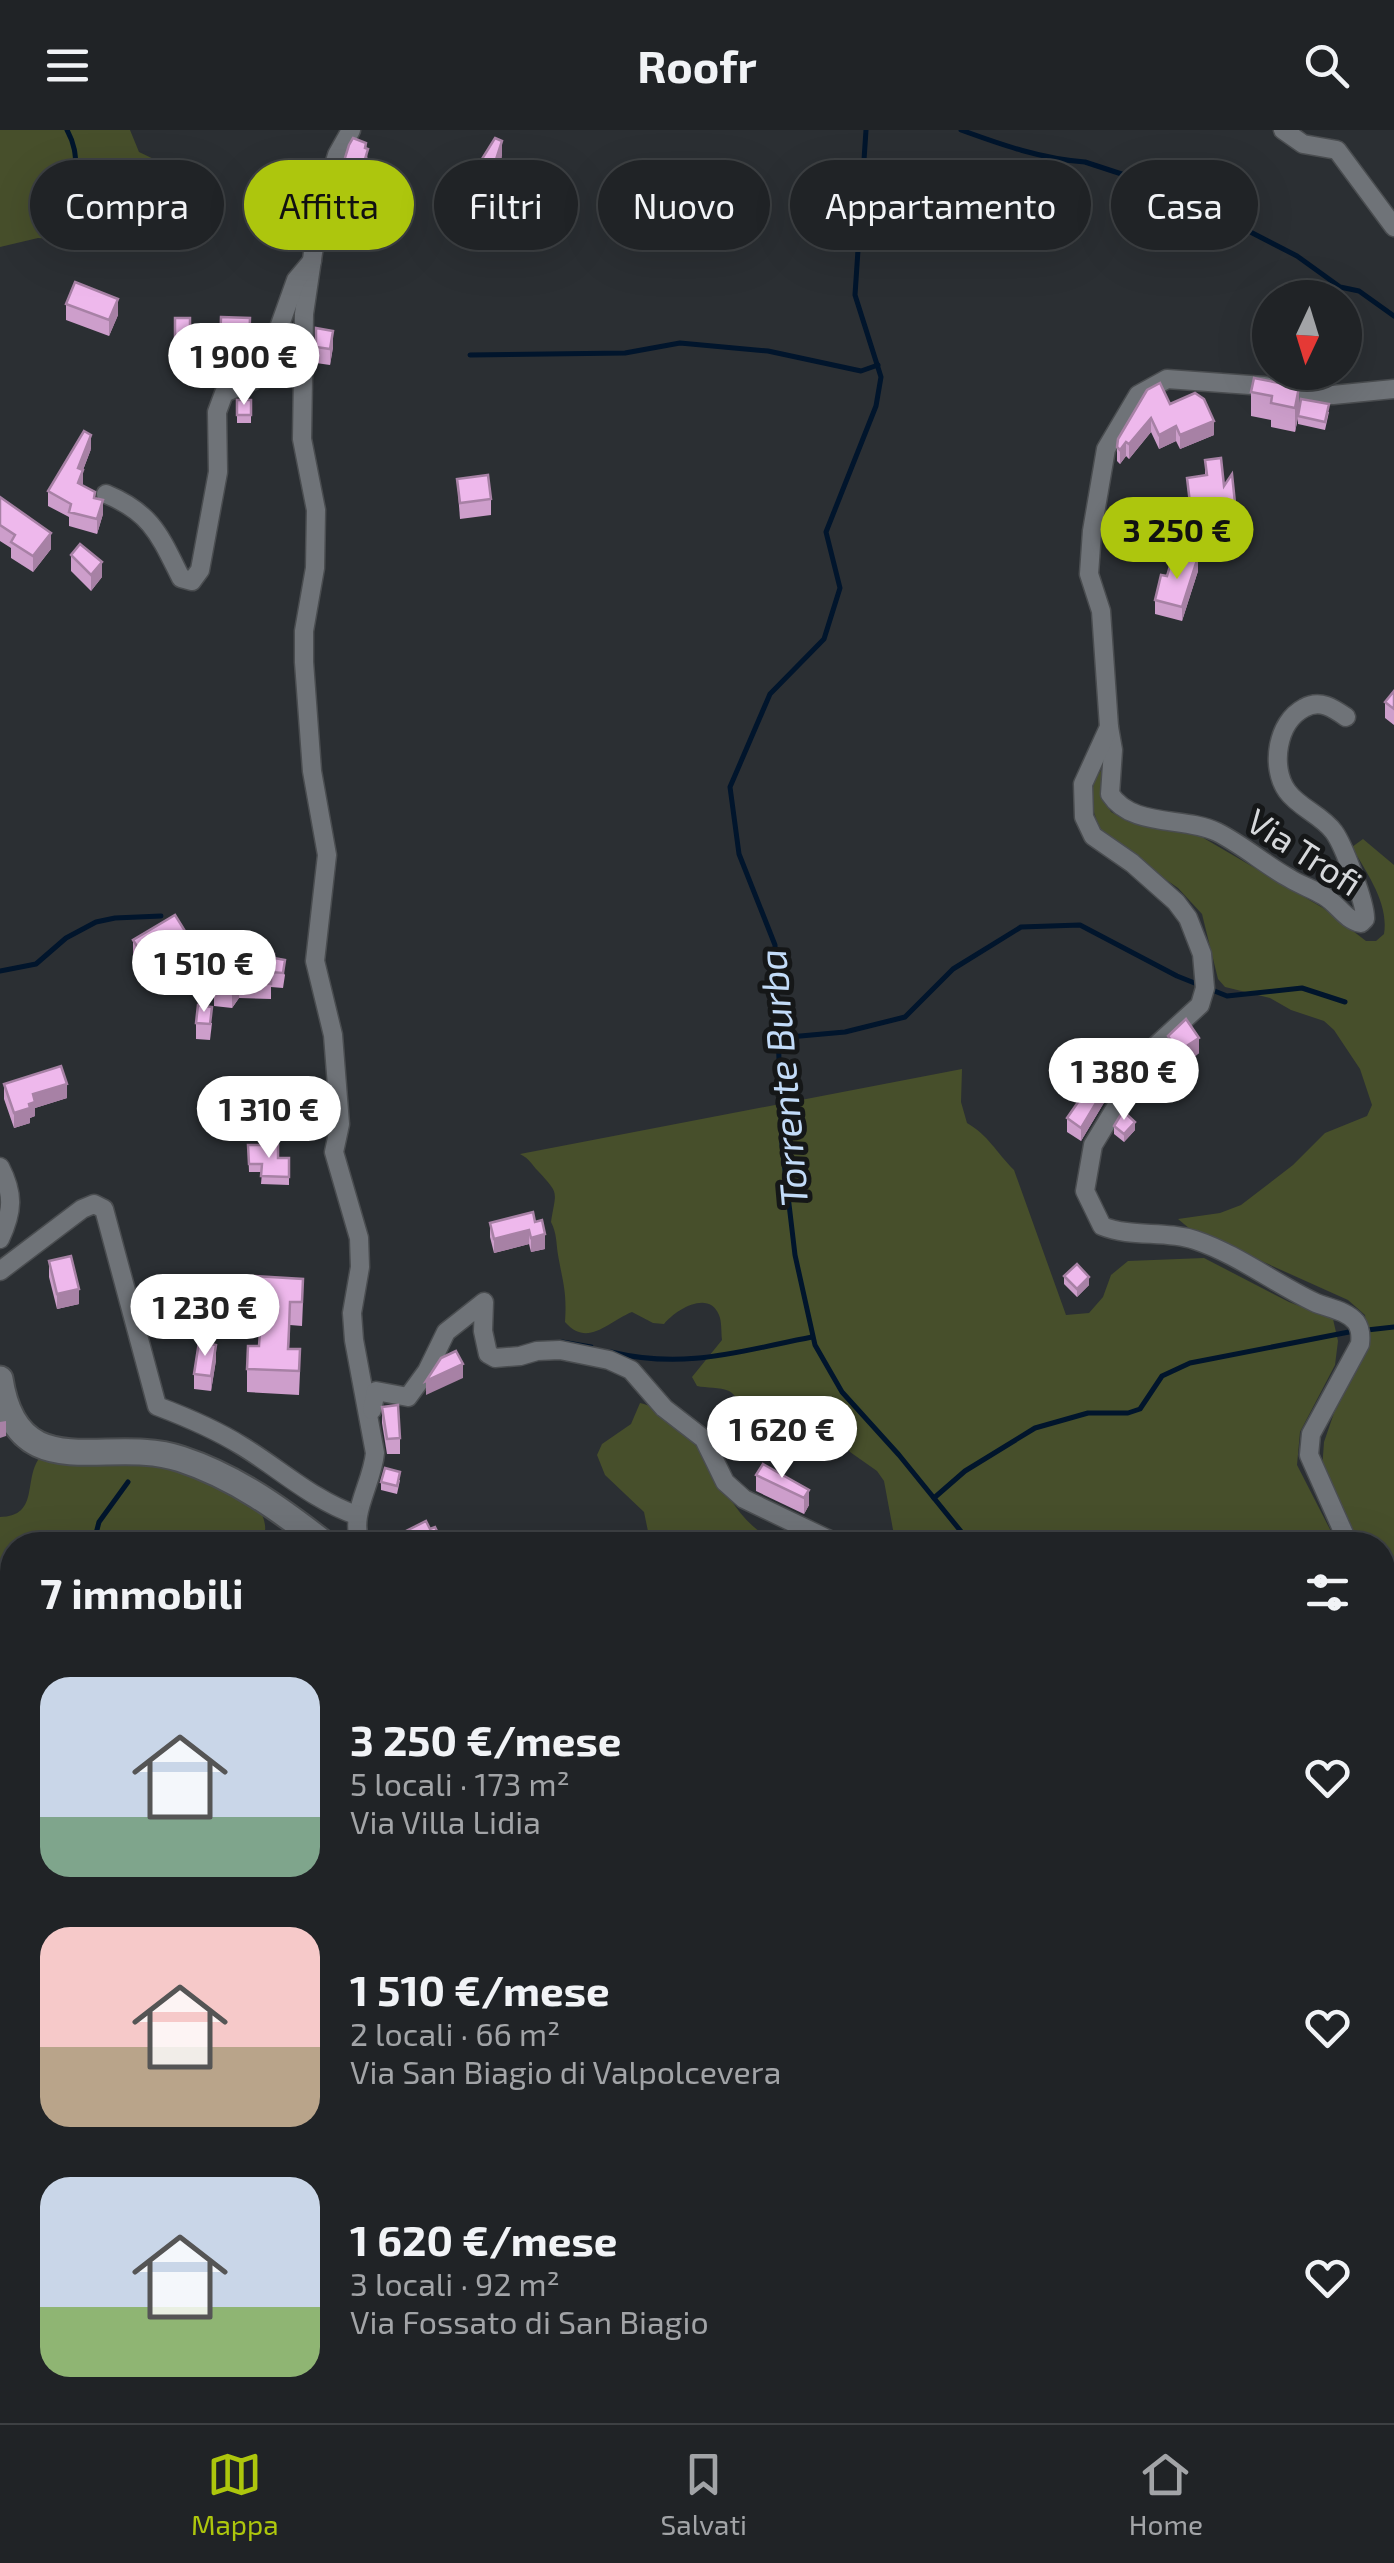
<!DOCTYPE html>
<html lang="it">
<head>
<meta charset="utf-8">
<style>
  :root { --surface:#202326; --page:#2d2f32; --text:#f1f3f6; --muted:#a2a4a7; --line:#3d4043; --accent:#adc60d }
  body { margin:0; font-family:"Exo 2",sans-serif; background:var(--page); color:var(--text); height:100vh; display:flex; flex-direction:column; font-size:38px; white-space:nowrap }
  * { box-sizing:border-box; margin:0 }
  p { font-size:32px; color:var(--muted) }
  .icon { flex:none; width:55px; height:55px; fill:none; stroke:currentColor; stroke-width:2; stroke-linecap:round; stroke-linejoin:round }
  .map { position:relative; flex:1; overflow:hidden }
  .sheet { position:absolute; left:0px; top:1402px; width:1395px; height:892px; display:flex; flex-direction:column; background:var(--surface); border-radius:40px 40px 0 0; box-shadow:0 10px 40px #0002,0 0 0 2px var(--line) }
  .sheet>* { flex:none }
  .banner { position:absolute; left:30px; top:30px; width:1335px; height:90px; display:flex; gap:20px }
  .needle { width:65px; rotate:184deg }
  .buttons { position:absolute; left:1252px; top:150px; display:grid; gap:20px }
  .buttons a { display:grid; place-items:center; width:110px; height:110px; border-radius:50%; background:var(--surface); box-shadow:0 10px 40px #0002,0 0 0 2px var(--line); font-size:50px }
  .price { position:absolute; translate:-50% -85px; padding:0 22px; border-radius:35px; background:#fff; color:#222; font-size:32px; line-height:65px; filter:drop-shadow(0 2px 5px #0008) }
  .price::after { content:''; position:absolute; left:50%; top:60px; width:30px; height:22px; margin-left:-15px; background:inherit; clip-path:polygon(0 0,100% 0,50% 100%) }
  .price.selected { background:var(--accent); color:#111 }
  ul { padding:0; list-style:none }
  li { display:flex; align-items:center; gap:30px; height:250px; padding:0 40px }
  li span { display:grid; place-items:center; flex:none; width:280px; height:200px; border-radius:30px; color:#555 }
  li>.icon { margin-inline-start:auto }
  span .icon { width:120px; height:120px; fill:#fffc; stroke-width:1 }
  li b { font-size:42px }
  h2 { display:flex; justify-content:space-between; align-items:center; height:120px; padding:0 40px; font-size:42px }
  .chip { padding:0 35px; border-radius:45px; background:var(--surface); box-shadow:0 10px 40px #0002,0 0 0 2px var(--line); font-size:35px; line-height:90px }
  .chip.selected { background:var(--accent); color:#111 }
  header { display:flex; justify-content:space-between; align-items:center; height:130px; padding:0 40px; background:var(--surface); font-size:45px; font-weight:700 }
  .tabs { display:flex; justify-content:space-around; align-items:center; height:140px; border-top:2px solid var(--line); background:var(--surface); font-size:28px; color:var(--muted) }
  .tabs a { display:grid; justify-items:center; gap:5px }
  .tabs .selected { color:var(--accent) }
  .map>svg:first-child { display:block }
</style>
</head>
<body>
<header><svg class="icon" aria-label="menu" viewBox="0 0 24 24"><path d="M4 6h16M4 12h16M4 18h16"/></svg>Roofr<svg class="icon" aria-label="search" viewBox="0 0 24 24"><circle cx="10" cy="10" r="6"/><path d="M15 15l6 6"/></svg></header>
<div class="map">
<svg width="1394" height="2293" viewBox="0 0 1394 2293">
  <rect width="100%" height="100%" fill="#2b2f33"/>
  <g fill="#474f2b">
    <path d="M0,0H130L139,22L160,32L168,53L158,74L141,89L99,99L81,111L38,108L0,117Z"/>
    <path d="M1103,638L1101,663L1111,682L1129,692L1195,703L1323,778L1366,811H1376L1384,804C1389,773 1367,744 1352,717L1363,709L1394,735V1469L1383,1451L1382,1415H1359L1322,1340L1324,1312L1334,1283L1368,1220L1365,1185L1348,1170L1190,1099L1178,1089L1220,1083L1241,1075L1293,1035L1325,1003L1367,986L1372,975L1360,939L1334,900L1324,891L1291,880L1270,868L1225,857L1218,849L1202,784L1178,758L1107,709C1092,687 1084,660 1103,638Z"/>
    <path d="M962,939L961,972L967,993C989,1006 996,1022 1014,1040L1066,1185L1089,1183L1103,1167L1111,1145L1128,1131L1204,1128L1289,1172L1333,1189L1338,1211L1335,1235L1300,1302L1297,1335L1338,1415H885L894,1405L884,1351L877,1341L850,1322L837,1292L827,1288C810,1303 769,1312 752,1294C743,1285 740,1267 729,1261C720,1257 706,1258 697,1256L692,1247L722,1210C721,1202 722,1192 719,1185C709,1159 675,1180 664,1194L653,1193L632,1182C607,1192 588,1218 565,1192C567,1162 563,1153 558,1125C556,1112 557,1104 551,1092C556,1060 560,1065 538,1041C531,1034 530,1029 520,1024Z"/>
    <path d="M640,1273C651,1275 658,1281 667,1288C684,1302 699,1316 710,1335C732,1371 746,1406 793,1415H656L650,1411L644,1382L605,1345L597,1325L602,1314L631,1294Z"/>
    <path d="M41,1326H156L257,1375C266,1390 268,1400 261,1415H12V1609L0,1612V1387C41,1386 22,1348 41,1326Z"/>
    <path d="M1383,1486L1394,1519V2293H937L928,2283L1382,2282Z"/>
    <path d="M0,1839L12,1841V1932L0,1923Z"/>
    <path d="M12,2245V2282L194,2283L190,2293H0V2259Z"/>
  </g>
  <g fill="none" stroke-linecap="round" stroke-linejoin="round">
    <g stroke="#01152c" stroke-width="5">
      <path d="M67,0C81,25 72,40 80,64C86,85 107,100 122,115"/>
      <path d="M866,0L855,165L881,247L876,276L826,402L840,458L824,509L770,564L730,657L739,724L775,815L782,1015L795,1125L815,1215L842,1262L899,1325L972,1415"/>
      <path d="M961,0C1002,15 1042,29 1085,32L1198,69L1233,93L1297,126L1340,157L1359,161L1394,186"/>
      <path d="M470,225L625,223L680,213L768,221L861,241L878,235"/>
      <path d="M0,841L36,834L66,808L96,792L115,788L161,786"/>
      <path d="M778,908L845,902L905,887L953,839L1021,797L1080,795L1177,846L1227,866L1302,858L1345,872"/>
      <path d="M562,1212L591,1217"/>
      <path d="M611,1222C685,1240 740,1221 812,1207"/>
      <path d="M934,1368L965,1341L1035,1298L1088,1283H1128L1140,1279L1162,1246L1190,1233L1349,1202L1394,1197"/>
      <path d="M93,1415L99,1392L128,1352"/>
      <path d="M0,1576L12,1559"/>
      <path d="M0,1579H12"/>
      <path d="M1382,1765H1394"/>
      <path d="M0,1883L12,1886"/>
      <path d="M0,2255L12,2267"/>
      <path d="M25,2282L33,2293"/>
      <path d="M548,2282L549,2293"/>
      <path d="M1278,2282L1284,2293"/>
      <path d="M1380,2293L1394,2286"/>
    </g>
    <defs>
      <g id="street">
        <path d="M351,0L337,25L318,89L304,184L302,309L316,380L315,438L304,501V532L312,641L327,725L315,831L333,905L340,994L334,1022L359,1108L360,1137L352,1183L354,1210L375,1323C372,1355 348,1385 361,1415"/>
        <path d="M1283,0L1303,14L1337,20L1394,97"/>
        <path d="M106,364C152,383 160,406 181,448L192,451L200,440L218,342L217,282L224,263L254,250L270,223L296,150L312,131"/>
        <path d="M1109,597L1113,620L1110,664C1132,698 1184,686 1217,702C1243,715 1264,734 1289,748C1300,755 1313,759 1324,766C1338,774 1345,790 1361,793L1365,789C1366,774 1343,714 1334,702C1322,685 1299,678 1287,661C1270,637 1277,592 1304,578C1320,569 1333,578 1346,587"/>
        <path d="M0,1037C14,1064 13,1081 0,1109"/>
        <path d="M0,1141L82,1079L94,1074L104,1079L157,1276C186,1287 215,1299 242,1316C280,1339 313,1370 356,1385"/>
        <path d="M372,1280L376,1261L408,1267L427,1241L446,1202L484,1172L483,1201L488,1224L495,1228L520,1226L537,1221L560,1220L609,1230L631,1240L664,1278L704,1309L725,1352L744,1369L840,1415"/>
        <path d="M1349,1415L1309,1325L1311,1304L1360,1214C1361,1206 1361,1199 1356,1192C1346,1180 1327,1178 1314,1172C1274,1153 1237,1124 1195,1110C1164,1100 1132,1108 1102,1096L1085,1061L1093,1015L1150,921L1200,875L1205,858L1202,824L1188,788L1176,772L1132,733L1093,706L1084,687L1083,654L1109,597L1101,481L1089,444L1092,401L1106,319L1138,265L1167,249L1264,256L1300,264L1333,265L1394,259"/>
        <path d="M1382,1466L1394,1487"/>
      </g>
      <g id="secondary">
        <path d="M0,1249C17,1361 107,1304 181,1329C236,1347 281,1380 326,1415"/>
        <path d="M910,2282L917,2293"/>
      </g>
    </defs>
    <use href="#street" stroke="#4a4d50" stroke-width="21"/>
    <use href="#secondary" stroke="#4a4d50" stroke-width="29"/>
    <use href="#street" stroke="#6f7378" stroke-width="18"/>
    <use href="#secondary" stroke="#6f7378" stroke-width="25"/>
  </g>
  <g fill="#cd9ecb">
    <path d="M366,19L368,34L360,61L356,60L348,87L349,102L344,120L326,117V102Z"/>
    <path d="M502,26L494,50L509,71L501,87L492,82L487,93L468,84V69Z"/>
    <path d="M273,77L308,78L296,105L273,93Z"/>
    <path d="M66,174L118,185L109,206L66,190Z"/>
    <path d="M221,187L250,188L249,233L220,231Z"/>
    <rect x="175" y="188" width="15" height="31"/>
    <path d="M316,198L333,217L330,235L316,233Z"/>
    <path d="M1254,248L1299,279L1329,282L1325,300L1298,294V288L1295,302L1271,297V290L1251,286V262Z"/>
    <rect x="237" y="270" width="14" height="23"/>
    <path d="M1170,274L1214,305L1180,319L1176,311L1159,319L1151,302L1129,329L1126,326L1120,334L1117,331V317Z"/>
    <path d="M91,319L83,340L82,356L95,368L103,384L97,404L69,396V387L48,376V361Z"/>
    <path d="M1205,330L1235,373V389L1201,394L1200,387L1190,389L1187,348L1205,345Z"/>
    <path d="M457,349L491,369V385L460,389Z"/>
    <path d="M0,367L51,419L33,442L11,428V418L0,411Z"/>
    <path d="M71,425L102,447L91,461L71,441Z"/>
    <path d="M1198,441L1182,491L1155,484V470L1167,446Z"/>
    <path d="M1394,561V595L1385,588V572Z"/>
    <path d="M175,785L185,817L169,827L166,822L140,837L133,826V810Z"/>
    <path d="M274,828L285,845L283,858L271,857V869L239,868L232,878L214,876V862L224,846Z"/>
    <path d="M196,893H212L210,910L196,909Z"/>
    <path d="M1168,906L1199,923L1193,928V937L1154,965L1145,953V938L1168,915Z"/>
    <path d="M1123,941L1081,1011L1067,1002V988Z"/>
    <path d="M4,954L67,968L35,978V986L30,988V993L14,998L4,969Z"/>
    <path d="M1114,996L1135,1000L1124,1012L1114,1004Z"/>
    <path d="M248,1015L278,1028H289V1055L261,1054L262,1042H249Z"/>
    <path d="M535,1092L545,1119L531,1122L529,1114L494,1123L490,1107V1093Z"/>
    <path d="M49,1131L79,1174L57,1179L49,1147Z"/>
    <path d="M1064,1146L1089,1155L1077,1167L1064,1154Z"/>
    <path d="M250,1170L303,1172L302,1196L290,1195L289,1219L300,1242L299,1265L247,1262V1239L259,1216L260,1194L250,1193Z"/>
    <path d="M216,1230L211,1261L194,1259V1244Z"/>
    <path d="M382,1277L400,1308V1324H387L382,1293Z"/>
    <path d="M756,1345L809,1360V1375L804,1384L756,1361Z"/>
    <path d="M400,1350L397,1364L381,1360V1352Z"/>
    <path d="M12,2151V2210L0,2217V2180L3,2178L2,2161Z"/>
  </g>
  <g fill="#a781a5">
    <path d="M502,11V26L490,63V48Z"/>
    <path d="M366,13L368,34L360,61V46Z"/>
    <path d="M356,45V60L344,101V86Z"/>
    <path d="M509,56V71L501,87V72Z"/>
    <path d="M308,62V78L296,105V89Z"/>
    <path d="M492,67V82L487,93V78Z"/>
    <path d="M349,87V102L344,120V105Z"/>
    <path d="M118,169V185L109,206V190Z"/>
    <path d="M333,201V217L330,235V219Z"/>
    <path d="M1299,257V281L1295,302V278Z"/>
    <path d="M1151,288V302L1129,329V314Z"/>
    <path d="M1214,291V305L1180,319V305Z"/>
    <path d="M1176,296V311L1159,319V305Z"/>
    <path d="M91,305V319L83,340V354L78,368V338Z"/>
    <path d="M1126,312V326L1120,334V320Z"/>
    <path d="M103,370V384L97,404V389Z"/>
    <path d="M51,403V419L33,442V426Z"/>
    <path d="M1198,427V441L1182,491V477Z"/>
    <path d="M102,432V447L91,461V445Z"/>
    <path d="M185,801V817L169,827V811Z"/>
    <path d="M166,806V822L140,837V821Z"/>
    <path d="M239,853V868L232,878V864Z"/>
    <path d="M1199,908V923L1193,928V937L1154,965V950L1188,915Z"/>
    <path d="M1123,928V941L1081,1011V998Z"/>
    <path d="M67,954V968L35,978V986L30,988V993L14,998V983L33,964Z"/>
    <path d="M1135,992V1000L1124,1012V1004Z"/>
    <path d="M529,1100V1114L494,1123V1109Z"/>
    <path d="M545,1104V1119L531,1122V1108Z"/>
    <path d="M1089,1147V1155L1077,1167V1159Z"/>
    <path d="M79,1159V1174L57,1179V1164Z"/>
    <path d="M216,1215V1230L211,1261V1246Z"/>
    <path d="M463,1234V1248L426,1265V1251Z"/>
    <path d="M6,1291V1306L0,1308V1292Z"/>
    <path d="M809,1360V1375L804,1384V1368Z"/>
    <path d="M12,2194V2210L0,2217V2201Z"/>
  </g>
  <g fill="#eeb8ec" stroke="#a781a5" stroke-width="2.5">
    <path d="M353,8L366,13L365,18L368,19L360,46L356,45L344,86L349,87L344,105L326,102L330,77L349,15Z"/>
    <path d="M495,8L502,11L490,48L509,56L501,72L492,67L487,78L468,69L477,37Z"/>
    <path d="M289,53L308,62L296,89L273,77L285,56L287,58Z"/>
    <path d="M75,152L118,169L109,190L66,174Z"/>
    <path d="M221,187L250,188L249,217L220,216Z"/>
    <rect x="175" y="188" width="15" height="23"/>
    <path d="M316,198L333,201L330,219L316,217Z"/>
    <path d="M1254,248L1299,257L1295,278L1271,273L1272,266L1251,262Z"/>
    <path d="M1160,253L1170,274L1195,263L1204,269L1214,291L1180,305L1176,296L1159,305L1151,288L1129,314L1126,312L1120,320L1117,317L1118,309L1147,260Z"/>
    <path d="M1301,269L1329,274L1325,292L1298,286Z"/>
    <rect x="237" y="270" width="14" height="15"/>
    <path d="M84,301L91,305L78,338L83,340L78,353L95,362L94,368L103,370L97,389L69,382L71,374L48,361Z"/>
    <path d="M1221,328L1224,356L1232,344L1235,373L1201,378L1200,371L1190,373L1187,348L1207,345L1205,330Z"/>
    <path d="M488,345L491,369L460,373L457,349Z"/>
    <path d="M0,367L51,403L33,426L11,412L15,405L0,395Z"/>
    <path d="M80,414L102,432L91,445L71,425Z"/>
    <path d="M1181,424L1198,427L1182,477L1155,470L1161,445L1167,446L1170,436L1177,438Z"/>
    <path d="M1394,561V579L1385,572Z"/>
    <path d="M175,785L185,801L169,811L166,806L140,821L133,810Z"/>
    <path d="M227,820L274,824V828L285,830L283,843L271,842V854L239,853L232,864L214,862L216,845L224,846Z"/>
    <path d="M198,875L212,877L210,894L196,893Z"/>
    <path d="M1186,889L1199,908L1188,915L1193,922L1154,950L1145,938L1152,926L1172,912L1168,906Z"/>
    <path d="M1123,928L1081,998L1067,988L1099,942Z"/>
    <path d="M61,936L67,954L33,964L35,972L29,974L30,978L14,983L4,954Z"/>
    <path d="M1123,981L1135,992L1124,1004L1114,996Z"/>
    <path d="M248,1015H278V1028H289V1047L261,1046L262,1034H249Z"/>
    <path d="M533,1082L535,1092L542,1090L545,1104L531,1108L529,1100L494,1109L490,1093Z"/>
    <path d="M71,1126L79,1159L57,1164L49,1131Z"/>
    <path d="M1077,1134L1089,1147L1077,1159L1064,1146Z"/>
    <path d="M252,1146L303,1149L302,1172H290L289,1199L288,1219H300L299,1241L247,1239L248,1216H259L262,1170H250Z"/>
    <path d="M199,1212L216,1215L211,1246L194,1244Z"/>
    <path d="M456,1221L463,1234L426,1251L441,1228Z"/>
    <path d="M398,1275L400,1308L387,1309L382,1277Z"/>
    <path d="M763,1334L809,1360L804,1368L756,1345Z"/>
    <path d="M385,1338L400,1342L397,1356L381,1352Z"/>
    <path d="M426,1391L430,1399L435,1397L441,1409L436,1412L437,1415H405L400,1404Z"/>
    <path d="M12,2151V2194L0,2201V2180L10,2174L2,2161Z"/>
    <path d="M745,2284L760,2285L759,2293H744Z"/>
  </g>
  <g text-anchor="middle" dominant-baseline="central" stroke-width="10" stroke-linejoin="round" paint-order="stroke">
    <g font-size="35" fill="#d6d8db" stroke="#151718">
      <text transform="translate(1305 721) rotate(33)">Via Trofi</text>
    </g>
    <g font-size="38" font-style="italic" fill="#c2dbf8" stroke="#151718">
      <text transform="translate(782 948) rotate(-95)">Torrente Burba</text>
    </g>
  </g>
</svg>
<div class="buttons">
<a><svg class="needle" viewBox="-14 -14 28 28"><path d="M0-13l5 13h-10z" fill="#e53935"/><path d="M0 13l5-13h-10z" fill="#a2a4a7"/></svg></a>
</div>
<b class="price" style="left:244px;top:278px">1 900 €</b>
<b class="price selected" style="left:1177px;top:452px">3 250 €</b>
<b class="price" style="left:204px;top:885px">1 510 €</b>
<b class="price" style="left:1124px;top:993px">1 380 €</b>
<b class="price" style="left:269px;top:1031px">1 310 €</b>
<b class="price" style="left:205px;top:1229px">1 230 €</b>
<b class="price" style="left:782px;top:1351px">1 620 €</b>
<div class="banner">
<a class="chip">Compra</a>
<a class="chip selected">Affitta</a>
<a class="chip">Filtri</a>
<a class="chip">Nuovo</a>
<a class="chip">Appartamento</a>
<a class="chip">Casa</a>
</div>
<section class="sheet">
<h2>7 immobili<svg class="icon" aria-label="filters" viewBox="0 0 24 24"><path d="M4 7h16M4 17h16"/><circle cx="9" cy="7" r="2"/><circle cx="15" cy="17" r="2"/></svg></h2>
<ul>
<li><span style="background:linear-gradient(#c9d6e8 70%,#7fa58c 0)"><svg class="icon" aria-label="home" viewBox="0 0 24 24"><path d="M3 11l9-7 9 7M6 9v11h12V9"/></svg></span><div><b>3 250 €/mese</b><p>5 locali · 173 m²</p><p>Via Villa Lidia</p></div><svg class="icon" aria-label="heart" viewBox="0 0 24 24"><path d="M12 20l-8-8c-3-5 5-10 8-4 3-6 11-1 8 4z"/></svg></li>
<li><span style="background:linear-gradient(#f6c9c9 60%,#b9a48a 0)"><svg class="icon" aria-label="home" viewBox="0 0 24 24"><path d="M3 11l9-7 9 7M6 9v11h12V9"/></svg></span><div><b>1 510 €/mese</b><p>2 locali · 66 m²</p><p>Via San Biagio di Valpolcevera</p></div><svg class="icon" aria-label="heart" viewBox="0 0 24 24"><path d="M12 20l-8-8c-3-5 5-10 8-4 3-6 11-1 8 4z"/></svg></li>
<li><span style="background:linear-gradient(#c9d6e8 65%,#8fb573 0)"><svg class="icon" aria-label="home" viewBox="0 0 24 24"><path d="M3 11l9-7 9 7M6 9v11h12V9"/></svg></span><div><b>1 620 €/mese</b><p>3 locali · 92 m²</p><p>Via Fossato di San Biagio</p></div><svg class="icon" aria-label="heart" viewBox="0 0 24 24"><path d="M12 20l-8-8c-3-5 5-10 8-4 3-6 11-1 8 4z"/></svg></li>
</ul>
</section>
</div>
<nav class="tabs">
<a class="selected"><svg class="icon" aria-label="map" viewBox="0 0 24 24"><path d="M3 6l6-2 6 2 6-2v14l-6 2-6-2-6 2zM9 4v14M15 6v14"/></svg>Mappa</a>
<a><svg class="icon" aria-label="saved" viewBox="0 0 24 24"><path d="M7 4h10v16l-5-4-5 4z"/></svg>Salvati</a>
<a><svg class="icon" aria-label="home" viewBox="0 0 24 24"><path d="M3 11l9-7 9 7M6 9v11h12V9"/></svg>Home</a>
</nav>
</body>
</html>
